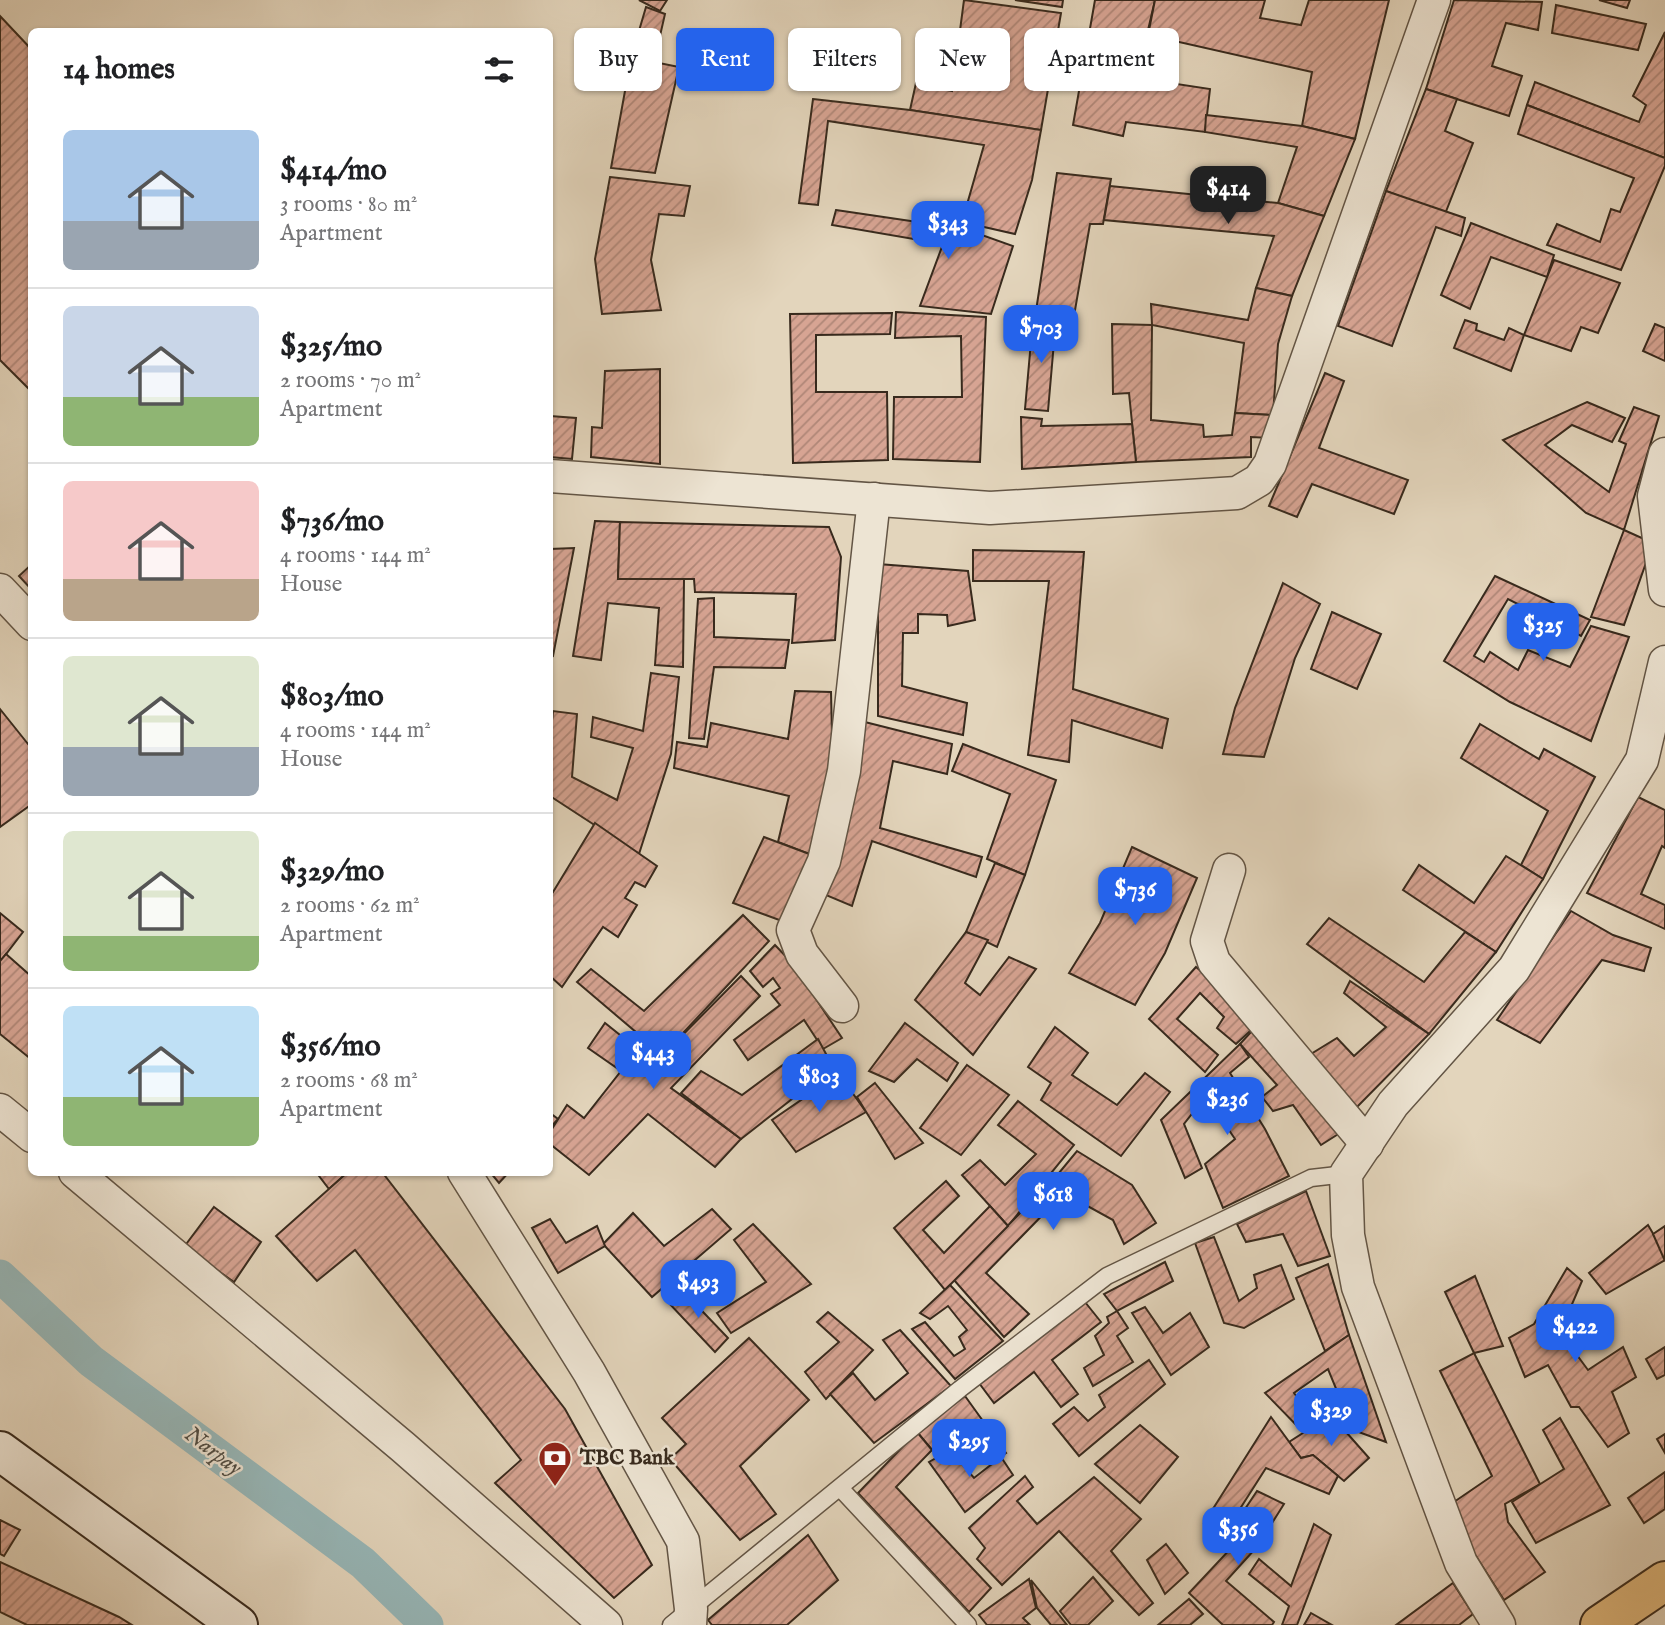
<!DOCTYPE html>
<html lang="en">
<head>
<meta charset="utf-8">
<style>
  :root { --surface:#fff; --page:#f2f2f2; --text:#202124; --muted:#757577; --line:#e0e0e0; --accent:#2563eb }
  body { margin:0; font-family:"IM FELL English",serif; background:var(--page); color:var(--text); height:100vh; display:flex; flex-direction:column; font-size:26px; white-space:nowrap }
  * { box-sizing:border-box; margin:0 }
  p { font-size:23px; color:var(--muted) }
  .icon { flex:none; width:38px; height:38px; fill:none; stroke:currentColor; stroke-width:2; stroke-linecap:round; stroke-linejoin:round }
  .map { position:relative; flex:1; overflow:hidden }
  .drawer { position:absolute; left:28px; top:28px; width:525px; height:1148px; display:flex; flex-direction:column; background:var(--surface); border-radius:10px; box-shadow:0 2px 5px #0004 }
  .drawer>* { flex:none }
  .top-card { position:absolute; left:574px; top:28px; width:665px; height:63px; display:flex; gap:14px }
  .price { position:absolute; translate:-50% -60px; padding:0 16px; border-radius:14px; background:var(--accent); color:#fff; font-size:23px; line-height:46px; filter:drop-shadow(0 2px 4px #0008) }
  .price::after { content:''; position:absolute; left:50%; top:42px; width:21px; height:16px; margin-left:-10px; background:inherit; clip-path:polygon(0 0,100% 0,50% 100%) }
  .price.selected { background:#222; color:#fff }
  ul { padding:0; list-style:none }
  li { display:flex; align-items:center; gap:21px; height:175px; padding:0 35px }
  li+li { border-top:2px solid var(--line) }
  li span { display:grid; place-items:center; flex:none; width:196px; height:140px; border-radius:10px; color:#555 }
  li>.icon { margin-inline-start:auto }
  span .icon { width:84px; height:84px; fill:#fffc; stroke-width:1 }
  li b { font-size:30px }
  h2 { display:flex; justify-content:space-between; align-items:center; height:84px; padding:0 35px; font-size:30px }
  .tag { padding:0 24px; border-radius:10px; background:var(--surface); box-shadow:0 2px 5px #0004; font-size:24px; line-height:63px }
  .tag.selected { background:var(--accent); color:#fff }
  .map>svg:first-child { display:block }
</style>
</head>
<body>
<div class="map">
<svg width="1665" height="1625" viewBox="0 0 1665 1625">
  <defs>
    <pattern id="building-hatch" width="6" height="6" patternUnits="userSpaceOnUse" patternTransform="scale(1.75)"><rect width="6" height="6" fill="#d7a493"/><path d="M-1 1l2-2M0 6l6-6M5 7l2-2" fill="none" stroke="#af8677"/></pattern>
  </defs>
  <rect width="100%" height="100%" fill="#e3d5bc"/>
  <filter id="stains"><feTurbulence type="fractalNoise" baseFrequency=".00286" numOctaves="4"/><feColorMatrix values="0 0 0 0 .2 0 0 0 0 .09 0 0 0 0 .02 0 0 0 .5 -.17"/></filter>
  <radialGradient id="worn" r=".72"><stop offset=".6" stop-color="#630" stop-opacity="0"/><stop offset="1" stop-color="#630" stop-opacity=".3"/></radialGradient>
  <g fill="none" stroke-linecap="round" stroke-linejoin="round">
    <path stroke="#97b7b8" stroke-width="33" d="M0,1276L91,1361L363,1563L427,1625"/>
  </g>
  <g fill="url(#building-hatch)" stroke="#382a1d" stroke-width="2">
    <path d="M639,0H667L660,11Z"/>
    <path d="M964,0L1061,13L1041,130L910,110L916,83L952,91Z"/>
    <path d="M1015,0H1063L1062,7Z"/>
    <path d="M1095,0H1155L1137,78L1210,89L1205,132L1126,122L1123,136L1073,125Z"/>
    <path d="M1155,0H1265L1260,18L1301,25L1309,0H1389L1355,139L1302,126L1312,72L1148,35Z"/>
    <path d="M1454,0L1542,2L1538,30L1506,23L1492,66L1522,76L1509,116L1426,89Z"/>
    <path d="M1599,0H1630L1627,8Z"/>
    <path d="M1556,5L1646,24L1638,50L1552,33Z"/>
    <path d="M646,7L665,14L654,62L679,67L655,173L611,168L631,58Z"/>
    <path d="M0,16L32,50V392L0,360Z"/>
    <path d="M1665,32V158L1527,105L1535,82L1639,122L1646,105L1633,96Z"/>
    <path d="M1426,89L1457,99L1445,131L1473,143L1445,214L1386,191Z"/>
    <path d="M813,99L910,110L1041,130L1032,180L1015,234L962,222L984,145L828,121L818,205L799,203Z"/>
    <path d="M1527,105L1665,158V166L1621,270L1547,245L1557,224L1600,242L1611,209L1620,212L1634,178L1518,134Z"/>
    <path d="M1206,115L1302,126L1355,139L1324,216L1278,203L1297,147L1205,132Z"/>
    <path d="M1057,173L1111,179L1103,224H1090L1074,316L1036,311Z"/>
    <path d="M610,177L690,186L684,216L659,214L651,260L661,310L602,314L595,259Z"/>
    <path d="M1110,186L1278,203L1324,216L1292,296L1256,288L1274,236L1104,220Z"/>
    <path d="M1386,191L1465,218L1461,236L1436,227L1392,346L1338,326Z"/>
    <path d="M836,210L965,229L1013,246L991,314L920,306L943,244L832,225Z"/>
    <path d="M1471,223L1554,255L1547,277L1491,257L1470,309L1441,295Z"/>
    <path d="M1554,260L1620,283L1598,333L1581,327L1571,351L1524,335Z"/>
    <path d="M1256,288L1292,296L1278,344L1273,415L1235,413L1244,343L1152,325L1151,304L1248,320Z"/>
    <path d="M896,312L986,317L980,462L893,459L894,397H962L961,336L895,338Z"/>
    <path d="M892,313L890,334L816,335V392H887L888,460L793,463L790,314Z"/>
    <path d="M1033,319H1056L1048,411L1025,409Z"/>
    <path d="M1465,320L1477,324L1476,330L1504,340L1509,328L1524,335L1511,371L1454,348Z"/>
    <path d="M1112,324L1152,325L1151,420L1203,425L1204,437L1232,435L1235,413L1273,415L1271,438L1251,437V457L1136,462L1129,393L1113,394Z"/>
    <path d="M1655,324L1665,328V361L1643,351Z"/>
    <path d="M660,369V464L591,457L592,427L602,428L605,371Z"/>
    <path d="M1325,373L1344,381L1319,448L1408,480L1394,514L1312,484L1297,517L1269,506Z"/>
    <path d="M1587,402L1625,418L1612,442L1572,425L1545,445L1609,492L1626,444L1619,441L1634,407L1659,416L1624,530L1586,513L1503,440Z"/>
    <path d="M550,416L576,418L572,459L550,457Z"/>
    <path d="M1021,417L1042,419L1041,426L1132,424L1136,462L1022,469Z"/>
    <path d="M595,521L620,522L618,579H684L683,667L655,665L659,608L608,603L601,660L573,656Z"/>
    <path d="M620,522L829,527L841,557L835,640L792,643L796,594L695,592L694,579H618Z"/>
    <path d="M1624,530L1653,543L1624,625L1591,617Z"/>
    <path d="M574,548L553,656L550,655V549Z"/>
    <path d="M973,550L1084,552L1073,689L1168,719L1162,748L1072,720L1069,762L1028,755L1049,581H973Z"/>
    <path d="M32,564V590L19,576Z"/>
    <path d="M878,564L968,571L975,620L948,626L947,615L918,614V633H903L902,686L967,703L963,735L878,716Z"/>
    <path d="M1495,576L1590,620L1581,636L1508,599L1474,656L1484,662L1490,652L1518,670L1528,650L1570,667L1591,626L1629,637L1591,741L1510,702L1444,661Z"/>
    <path d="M1283,583L1320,604L1295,658L1264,757L1223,754L1235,708Z"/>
    <path d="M714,598V637L789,640L785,668L714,667L704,739L689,738L698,599Z"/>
    <path d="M1332,612L1381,634L1357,689L1311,669Z"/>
    <path d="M651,673L679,677L671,754L639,854L550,796V741L553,711L577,714L572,777L617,800L633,748L591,737L593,717L643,731Z"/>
    <path d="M795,691L831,692L833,777L812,855L778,842L789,796L674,768L677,742L707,747L711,723L788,739Z"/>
    <path d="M0,709L32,749V804L0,827Z"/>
    <path d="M853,719L952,744L947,774L893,761L880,828L982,857L976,877L872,841L852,906L821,893Z"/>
    <path d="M1480,724L1539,759L1544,749L1595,777L1543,879L1521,865L1548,811L1461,758Z"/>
    <path d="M963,744L1056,780L1025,875L987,859L1010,794L952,771Z"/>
    <path d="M1638,797L1665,810V848L1662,846L1641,894L1665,905V929L1587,893Z"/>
    <path d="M595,823L657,866L645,887L635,882L625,898L637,905L618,937L603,927L562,987L550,976V897Z"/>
    <path d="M764,837L812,855L782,921L733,903Z"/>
    <path d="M1132,847L1197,878L1165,953L1135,1005L1069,973L1100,923Z"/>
    <path d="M1506,856L1543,879L1496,952L1403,890L1419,865L1474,903Z"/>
    <path d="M995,863L1025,875L997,947L966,932Z"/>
    <path d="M1571,911L1613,935L1651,948L1644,971L1602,960L1540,1043L1497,1020Z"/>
    <path d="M0,913L23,932L0,962Z"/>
    <path d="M743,915L769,941L655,1063L637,1033L577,982L591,969L644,1011Z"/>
    <path d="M1329,918L1424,982L1465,932L1496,952L1429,1034L1307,944Z"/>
    <path d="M966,932L988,940L965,983L980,995L1009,957L1036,969L973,1055L915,1000Z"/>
    <path d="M775,945L792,963L842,1038L823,1049L804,1020L748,1060L734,1040L780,1005L771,994L780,988L773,978L763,987L750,971Z"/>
    <path d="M6,954L32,977V1060L0,1034V961Z"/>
    <path d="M1196,967L1261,1021L1236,1044L1217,1028L1224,1017L1200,993L1177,1019L1218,1055L1205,1072L1149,1019Z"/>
    <path d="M741,976L760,996L671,1088L741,1139L715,1167L648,1114L589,1175L550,1144V1132L567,1105L584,1118L621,1071L588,1048L605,1023L655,1063Z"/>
    <path d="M1350,981L1429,1034L1356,1108L1311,1054L1337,1038L1354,1056L1386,1027L1344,993Z"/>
    <path d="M1261,1021L1343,1131L1321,1145L1293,1105L1273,1111L1262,1097L1277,1085L1240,1044Z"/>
    <path d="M905,1023L958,1063L947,1081L917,1059L894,1082L869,1071Z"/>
    <path d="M1055,1027L1088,1053L1072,1075L1117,1105L1145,1073L1170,1092L1121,1156L1041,1100L1051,1083L1028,1067Z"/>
    <path d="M818,1039L833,1067L741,1139L681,1093L701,1071L742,1095Z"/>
    <path d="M1240,1044L1249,1057L1230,1073L1265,1129L1289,1176L1223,1208L1205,1164L1235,1139L1206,1096L1184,1124L1202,1168L1185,1178L1161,1120Z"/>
    <path d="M967,1065L1009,1095L961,1155L920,1128Z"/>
    <path d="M839,1074L866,1112L796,1152L772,1120Z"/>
    <path d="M875,1083L923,1143L895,1159L857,1097Z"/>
    <path d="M1018,1101L1074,1145L1008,1226L962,1175L980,1160L1005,1185L1036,1154L998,1125Z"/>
    <path d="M550,1113L558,1119L550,1128Z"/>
    <path d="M1077,1151L1132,1185L1156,1223L1124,1244L1113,1220L1064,1193L986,1273L1029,1314L1004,1337L954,1280L1054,1179Z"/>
    <path d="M316,1172H348L329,1189Z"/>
    <path d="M348,1172H382L565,1409L652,1565L614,1598L495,1483L521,1460L355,1250L317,1281L276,1236Z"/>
    <path d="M490,1172H509L499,1183Z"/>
    <path d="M946,1181L959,1196L923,1230L944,1253L990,1206L1008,1226L945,1290L894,1228Z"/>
    <path d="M1306,1191L1330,1256L1298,1266L1283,1234L1246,1242L1237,1224Z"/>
    <path d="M214,1207L261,1242L234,1282L184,1247Z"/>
    <path d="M712,1209L731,1229L652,1297L603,1244L633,1213L664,1246Z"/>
    <path d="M550,1219L566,1243L597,1226L605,1246L558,1273L532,1228Z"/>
    <path d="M753,1224L811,1284L731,1333L717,1313L766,1282L734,1240Z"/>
    <path d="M1648,1225L1665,1254V1260L1606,1294L1589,1273Z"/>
    <path d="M1665,1226V1261L1653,1234Z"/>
    <path d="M1214,1237L1239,1301L1257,1288L1254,1275L1281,1265L1294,1299L1244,1328L1224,1323L1195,1243Z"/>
    <path d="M1165,1262L1173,1281L1117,1311L1104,1294Z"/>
    <path d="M1328,1264L1349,1335L1325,1351L1296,1278Z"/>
    <path d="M1567,1268L1582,1281L1560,1332L1588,1370L1623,1347L1636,1377L1612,1392L1629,1433L1608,1447L1579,1407H1571L1548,1365L1525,1377L1509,1338L1534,1324Z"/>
    <path d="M1475,1276L1503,1346L1474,1353L1445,1292Z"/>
    <path d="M950,1285L1003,1341L955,1379L912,1329L925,1322L954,1356L965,1349L959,1337L967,1330L948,1306L930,1319L920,1313Z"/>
    <path d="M682,1290L728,1338L715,1352L666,1300Z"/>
    <path d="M1085,1302L1101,1322L1052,1360L1078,1394L1061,1407L1034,1372L994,1403L979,1383Z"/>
    <path d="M1145,1307L1163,1333L1190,1313L1209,1347L1171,1375L1132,1313Z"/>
    <path d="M1117,1311L1128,1328L1117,1336L1133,1362L1093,1386L1084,1368L1104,1355L1095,1336L1109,1323L1107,1317Z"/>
    <path d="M828,1312L873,1350L826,1399L805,1372L839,1342L817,1322Z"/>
    <path d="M900,1330L951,1386L874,1443L830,1394L853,1373L875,1400L908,1373L883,1340Z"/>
    <path d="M1349,1335L1386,1442L1353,1430L1328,1369L1294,1393L1316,1422L1305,1434L1265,1393Z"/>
    <path d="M749,1338L809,1400L740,1466L776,1514L740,1540L670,1459L686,1444L662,1418Z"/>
    <path d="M1665,1347V1375L1657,1379L1646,1359Z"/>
    <path d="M1474,1353L1540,1484L1505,1504L1508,1522L1545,1572L1504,1600L1472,1550L1451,1504L1492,1476L1440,1371Z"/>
    <path d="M1149,1360L1165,1384L1079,1456L1053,1424L1074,1407L1088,1421L1105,1407L1099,1395Z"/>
    <path d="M965,1396L1006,1453L990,1464L966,1431L932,1450L917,1432Z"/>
    <path d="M1331,1415L1369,1458L1344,1481L1313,1455L1301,1458L1289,1442Z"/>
    <path d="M1271,1417L1301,1458L1313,1455L1338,1476L1329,1494L1266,1468L1222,1537L1204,1523Z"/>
    <path d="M1560,1418L1610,1505L1536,1543L1512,1502L1564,1469L1543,1430Z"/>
    <path d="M1140,1425L1178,1457L1140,1503L1095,1464Z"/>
    <path d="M917,1432L932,1450L896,1487L991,1588L969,1612L858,1493Z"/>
    <path d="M1665,1434V1453L1657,1439Z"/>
    <path d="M950,1450L974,1478L1001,1457L1013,1475L965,1512L929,1462Z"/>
    <path d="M1665,1472V1509L1644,1523L1628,1498Z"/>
    <path d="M1025,1476L1033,1487L1017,1501L1037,1524L1094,1477L1141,1519L1111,1551L1153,1603L1139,1615L1059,1531L1002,1585L977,1559L985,1548L969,1528Z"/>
    <path d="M1257,1491L1284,1504L1257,1547L1226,1581L1274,1622L1272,1625H1223L1189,1593L1235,1544L1225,1539Z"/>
    <path d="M0,1520L20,1530L4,1556L0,1554Z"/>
    <path d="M1314,1524L1331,1535L1297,1625H1282L1289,1606L1249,1574L1259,1559L1291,1586Z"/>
    <path d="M808,1535L838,1580L787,1625H712L708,1620Z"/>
    <path d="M1166,1544L1188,1573L1165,1594L1147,1560Z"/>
    <path d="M0,1562L119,1617L132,1625H27L0,1612Z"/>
    <path d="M1093,1577L1113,1601L1088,1625H1071L1060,1611Z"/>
    <path d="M1029,1579L1036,1608L1023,1618L1030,1625H987L979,1615Z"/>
    <path d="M1031,1580L1067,1625H1051L1037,1608Z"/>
    <path d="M1453,1583L1473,1614L1459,1625H1396Z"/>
    <path d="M1189,1599L1203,1614L1190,1625H1158Z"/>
    <path d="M1311,1613L1332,1625H1304Z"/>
  </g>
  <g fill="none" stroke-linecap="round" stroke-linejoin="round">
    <defs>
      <g id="lane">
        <path d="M841,1489L968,1625"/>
        <path d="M671,1625L960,1389L1107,1276L1311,1178L1346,1174"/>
      </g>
      <g id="street">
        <path d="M1665,454L1654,496L1665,590"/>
        <path d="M550,476L990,508L1237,493L1259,480L1270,464L1434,0"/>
        <path d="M0,590L32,624"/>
        <path d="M1229,870L1207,941L1214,962L1367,1144"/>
        <path d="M842,1006L802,954L793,930L824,861L844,771L874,499"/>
        <path d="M0,1110L32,1136"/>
        <path d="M75,1172L403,1447L606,1625"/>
        <path d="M464,1172L589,1372L683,1541L691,1609L690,1625"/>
        <path d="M1499,1625L1461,1563L1358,1287L1348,1235L1346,1174L1393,1104L1514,969L1642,760L1665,662"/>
      </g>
      <path id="secondary" d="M0,1451L238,1625"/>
      <path id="primary" d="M1600,1625L1665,1581"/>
    </defs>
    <use href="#lane" stroke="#635545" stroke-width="19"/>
    <use href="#street" stroke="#635545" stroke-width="35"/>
    <use href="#secondary" stroke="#382a1d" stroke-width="42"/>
    <use href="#primary" stroke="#382a1d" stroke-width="42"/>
    <use href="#lane" stroke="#ede4d3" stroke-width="16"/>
    <use href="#street" stroke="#ede4d3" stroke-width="32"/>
    <use href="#secondary" stroke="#ede4d3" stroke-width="38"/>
    <use href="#primary" stroke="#e2ba7e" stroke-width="38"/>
  </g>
  <defs>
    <symbol id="bank-pin" viewBox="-11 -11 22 30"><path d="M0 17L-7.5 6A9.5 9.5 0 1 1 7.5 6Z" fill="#8f2418" stroke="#ede4d3"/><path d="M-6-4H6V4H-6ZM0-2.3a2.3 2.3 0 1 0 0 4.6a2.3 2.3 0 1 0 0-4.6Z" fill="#fff"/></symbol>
  </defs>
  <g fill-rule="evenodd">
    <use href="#bank-pin" x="536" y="1439" width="38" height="52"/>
  </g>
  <g text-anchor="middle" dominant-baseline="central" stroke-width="5" stroke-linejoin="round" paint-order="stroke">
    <g font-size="21" font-weight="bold" fill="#382a1d" stroke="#ede4d3" text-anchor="start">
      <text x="580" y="1458">TBC Bank</text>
    </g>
    <g font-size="23" font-style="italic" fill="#504d44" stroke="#ede4d3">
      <text transform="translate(213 1451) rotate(37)">Narpay</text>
    </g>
  </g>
  <rect width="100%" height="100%" filter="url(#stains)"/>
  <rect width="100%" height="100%" fill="url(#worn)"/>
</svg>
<b class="price selected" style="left:1228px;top:226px">$414</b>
<b class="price" style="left:948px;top:261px">$343</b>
<b class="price" style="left:1041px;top:365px">$703</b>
<b class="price" style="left:1543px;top:663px">$325</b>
<b class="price" style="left:1135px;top:927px">$736</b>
<b class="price" style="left:653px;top:1091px">$443</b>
<b class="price" style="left:819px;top:1114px">$803</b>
<b class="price" style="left:1227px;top:1137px">$236</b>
<b class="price" style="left:1053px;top:1232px">$618</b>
<b class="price" style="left:698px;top:1320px">$493</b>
<b class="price" style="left:1575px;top:1364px">$422</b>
<b class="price" style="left:1331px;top:1448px">$329</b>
<b class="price" style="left:969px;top:1479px">$295</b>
<b class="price" style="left:1238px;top:1567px">$356</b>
<div class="top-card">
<a class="tag">Buy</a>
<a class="tag selected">Rent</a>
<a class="tag">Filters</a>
<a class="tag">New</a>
<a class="tag">Apartment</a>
</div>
<section class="drawer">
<h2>14 homes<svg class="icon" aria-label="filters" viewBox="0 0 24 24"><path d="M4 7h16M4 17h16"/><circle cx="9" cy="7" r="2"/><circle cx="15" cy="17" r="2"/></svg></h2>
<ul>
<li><span style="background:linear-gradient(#a9c7e8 65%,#9aa5b1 0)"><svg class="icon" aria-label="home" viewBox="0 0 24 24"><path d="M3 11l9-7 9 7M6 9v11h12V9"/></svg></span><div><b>$414/mo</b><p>3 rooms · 80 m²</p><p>Apartment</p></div></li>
<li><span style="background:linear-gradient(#c9d6e8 65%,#8fb573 0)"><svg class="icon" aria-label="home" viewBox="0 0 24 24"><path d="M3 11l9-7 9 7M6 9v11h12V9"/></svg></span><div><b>$325/mo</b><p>2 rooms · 70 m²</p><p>Apartment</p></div></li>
<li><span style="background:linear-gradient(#f6c9c9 70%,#b9a48a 0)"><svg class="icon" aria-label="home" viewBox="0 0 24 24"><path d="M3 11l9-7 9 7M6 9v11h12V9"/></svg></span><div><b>$736/mo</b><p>4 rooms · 144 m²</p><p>House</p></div></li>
<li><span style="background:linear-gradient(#dfe7d0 65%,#9aa5b1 0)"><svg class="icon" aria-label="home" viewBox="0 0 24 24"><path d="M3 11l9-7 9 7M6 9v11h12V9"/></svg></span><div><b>$803/mo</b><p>4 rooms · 144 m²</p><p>House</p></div></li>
<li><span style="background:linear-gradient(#dfe7d0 75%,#8fb573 0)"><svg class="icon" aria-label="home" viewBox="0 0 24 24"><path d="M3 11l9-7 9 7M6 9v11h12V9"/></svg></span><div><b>$329/mo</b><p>2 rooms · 62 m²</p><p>Apartment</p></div></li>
<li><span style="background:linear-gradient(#bfe0f5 65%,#8fb573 0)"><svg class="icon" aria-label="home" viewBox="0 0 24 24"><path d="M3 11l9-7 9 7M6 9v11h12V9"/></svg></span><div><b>$356/mo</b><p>2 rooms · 68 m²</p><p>Apartment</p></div></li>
</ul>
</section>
</div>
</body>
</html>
